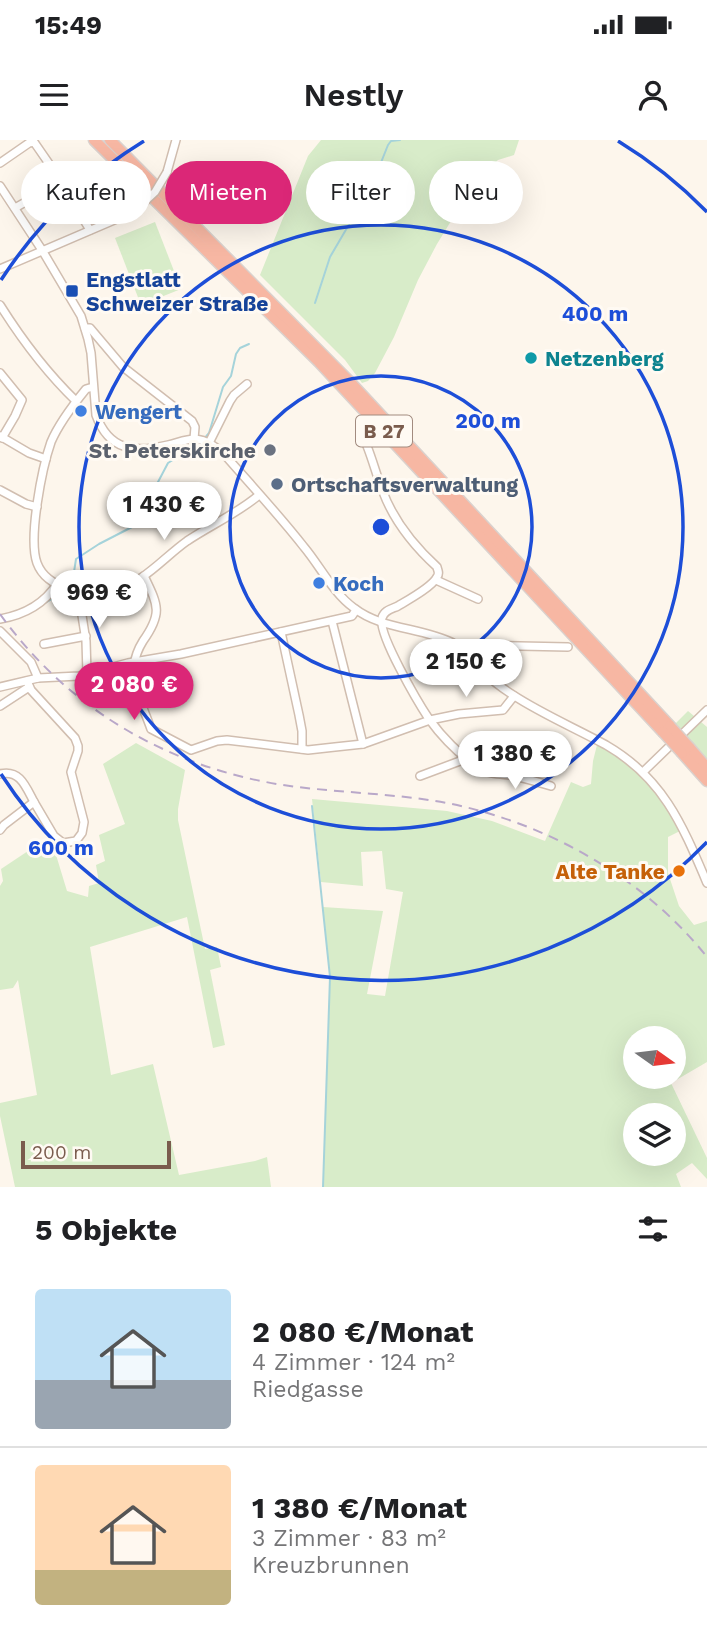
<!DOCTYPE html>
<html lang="de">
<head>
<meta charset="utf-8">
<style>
  :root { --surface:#fff; --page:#f2f2f2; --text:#202124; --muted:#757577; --line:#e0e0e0; --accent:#db2777 }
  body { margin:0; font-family:"Work Sans",sans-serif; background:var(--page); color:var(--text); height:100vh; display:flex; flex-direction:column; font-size:26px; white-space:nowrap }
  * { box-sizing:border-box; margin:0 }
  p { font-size:23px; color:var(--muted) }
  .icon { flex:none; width:38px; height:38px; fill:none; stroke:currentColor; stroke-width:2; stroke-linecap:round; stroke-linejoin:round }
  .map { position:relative; height:1047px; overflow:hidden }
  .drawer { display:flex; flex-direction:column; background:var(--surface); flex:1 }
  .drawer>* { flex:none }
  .banner { position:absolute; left:21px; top:21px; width:665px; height:63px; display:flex; gap:14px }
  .needle { width:46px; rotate:104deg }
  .buttons { position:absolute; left:623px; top:886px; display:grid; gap:14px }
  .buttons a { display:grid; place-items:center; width:63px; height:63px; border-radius:50%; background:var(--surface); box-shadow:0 7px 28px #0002; font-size:35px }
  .scale { position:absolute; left:21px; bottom:18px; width:150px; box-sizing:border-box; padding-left:7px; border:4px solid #7a5c4d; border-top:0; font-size:19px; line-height:24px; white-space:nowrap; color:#7a5c4d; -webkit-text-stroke:5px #fffaf3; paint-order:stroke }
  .price { position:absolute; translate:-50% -60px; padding:0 16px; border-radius:24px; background:#fff; color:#222; font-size:23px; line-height:46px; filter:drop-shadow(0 2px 4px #0008) }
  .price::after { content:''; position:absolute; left:50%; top:42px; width:21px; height:16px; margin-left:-10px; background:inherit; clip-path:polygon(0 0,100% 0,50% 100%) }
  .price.selected { background:var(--accent); color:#fff }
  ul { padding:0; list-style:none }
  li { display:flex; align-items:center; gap:21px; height:175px; padding:0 35px }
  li+li { border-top:2px solid var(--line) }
  li span { display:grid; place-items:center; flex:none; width:196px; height:140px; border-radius:7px; color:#555 }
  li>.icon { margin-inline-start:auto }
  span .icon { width:84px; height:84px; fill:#fffc; stroke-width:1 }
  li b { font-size:30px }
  h2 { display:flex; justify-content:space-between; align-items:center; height:84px; padding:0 35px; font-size:30px }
  .tag { padding:0 24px; border-radius:32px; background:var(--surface); box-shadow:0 7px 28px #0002; font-size:24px; line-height:63px }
  .tag.selected { background:var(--accent); color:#fff }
  .status { display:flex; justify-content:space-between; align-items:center; height:49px; padding:0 35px; background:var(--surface); direction:ltr }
  .status svg { height:19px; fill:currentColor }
  header { display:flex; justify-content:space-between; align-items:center; height:91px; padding:0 35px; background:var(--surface); font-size:32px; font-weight:600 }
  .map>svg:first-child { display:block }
</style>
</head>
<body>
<div class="status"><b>15:49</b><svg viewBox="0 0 49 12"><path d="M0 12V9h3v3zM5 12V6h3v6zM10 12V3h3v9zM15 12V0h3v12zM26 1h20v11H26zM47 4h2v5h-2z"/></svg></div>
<header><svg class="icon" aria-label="menu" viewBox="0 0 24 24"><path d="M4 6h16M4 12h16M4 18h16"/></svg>Nestly<svg class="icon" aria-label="person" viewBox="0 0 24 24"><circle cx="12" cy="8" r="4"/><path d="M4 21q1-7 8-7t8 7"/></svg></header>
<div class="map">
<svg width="707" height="1047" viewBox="0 0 707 1047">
  <rect width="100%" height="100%" fill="#fdf6ec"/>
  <g fill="#d8ecc9" fill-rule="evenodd">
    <path d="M321,0H519L514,15L498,20L473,45L437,104L418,140L394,197L375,233L368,241L362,243L345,220L260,135L308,16Z"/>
    <path d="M155,82L181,149L141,165L115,98Z"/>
    <path d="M688,571L707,587V620L675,584Z"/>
    <path d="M598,601L643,632L684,689L668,697V733L679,766L694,785L707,781V922L671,943L707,1018V1039L692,1023L676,1034L681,1047H323L330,837L323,767L383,771L367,854L385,856L403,752L386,749L382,711L361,712L363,746L321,742L312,659L447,671L492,681L545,701L571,642L583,647L591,644L593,621ZM635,898H674V936H635ZM635,975H674V1013H635Z"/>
    <path d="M136,603L185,630L178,669V680L205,809L217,807L221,827L210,830L225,905L213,908L187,777L90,807L111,935L153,924L179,1035L255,1021L267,1017L271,1047H15L0,976V963L37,955L18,840L13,848L0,850V746L3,741L1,729L40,703L53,705L67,751L88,757L89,746L99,743L96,725L105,721L99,695L125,684L103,624Z"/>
  </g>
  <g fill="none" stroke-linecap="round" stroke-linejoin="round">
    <g stroke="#a5d3da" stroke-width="2">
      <path d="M315,163L330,117L372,45L388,5L391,1L400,0"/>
      <path d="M204,299L209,293L223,247L231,236L236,214L240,208L249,204"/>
      <path d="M67,445L74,432L76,419L99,404L132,387L138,380L168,323L200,303"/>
      <path d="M40,466L57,456L63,449"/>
      <path d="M312,666L330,837L323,1047"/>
    </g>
    <defs>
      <g id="minor">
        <path d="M0,23L29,3L34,2L52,28L90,90"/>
        <path d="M167,32L176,0"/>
        <path d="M0,46L42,110L81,176L88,199L91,213L96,275C109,311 135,313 168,305C177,303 186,299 195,299C207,300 216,307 224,314C251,345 279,375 304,407C320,426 333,453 354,468C382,490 422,487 453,503C466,509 474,522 484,532C492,541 502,548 513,555C542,574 575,588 606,605C663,638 682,684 707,743"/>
        <path d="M15,68L60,42"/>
        <path d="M0,129L119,78L141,65"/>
        <path d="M0,165C22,200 47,233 76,261"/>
        <path d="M85,188H90L123,227L192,281L195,287L194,299"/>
        <path d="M0,233L22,260L15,276L2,298"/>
        <path d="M93,247L86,249C73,265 59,283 51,302C42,328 28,398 37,423C47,450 88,456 112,451C143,444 163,418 187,401C211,385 238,373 259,355"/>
        <path d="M0,296L29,313L46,319"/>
        <path d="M209,303L230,261L234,255L247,244"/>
        <path d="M367,306C373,321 377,337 383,352C394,381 414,406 437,427C438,432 440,433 437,437C432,447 408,460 398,466C392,469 384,470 382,478C377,493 419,564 429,579C442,597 460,615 479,628C487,634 500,634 510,635C524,638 538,642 551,646"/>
        <path d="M0,350L26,364L37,367"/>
        <path d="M144,436C158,465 163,473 143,501C138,509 135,516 134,526C132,546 144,569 151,589L191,610L217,601L227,600L308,610L335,607L363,604L430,580L459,574L503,570L514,556"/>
        <path d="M436,440L478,459"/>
        <path d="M78,450L86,501L87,534"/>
        <path d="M0,479C23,475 44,464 57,444"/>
        <path d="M332,481L363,604"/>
        <path d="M0,491L31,522L38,538"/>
        <path d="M281,492L299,575L302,591V609"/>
        <path d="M44,504L86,496"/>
        <path d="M464,510L469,507L476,505L568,507"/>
        <path d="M0,547L38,538L79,536L128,523L181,514L352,476L356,470"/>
        <path d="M0,566L29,547"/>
        <path d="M643,632L707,570"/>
        <path d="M0,634C20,629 26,647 34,662"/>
        <path d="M420,636L460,621L465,616"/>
        <path d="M0,690L4,685L34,662L54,696L63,703L76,701L82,693L84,682L71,632L78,611V606L75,598L31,550L27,541"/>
      </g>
      <g id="highway">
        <path d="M94,0L319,222L663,592"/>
        <path d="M110,0L349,241L670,586"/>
        <path d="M689,607L707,628"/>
        <path d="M682,613L707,641"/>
      </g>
    </defs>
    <use href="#minor" stroke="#d1beb0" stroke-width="10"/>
    <use href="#highway" stroke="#dad1cd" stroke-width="13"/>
    <use href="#minor" stroke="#fff" stroke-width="7"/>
    <use href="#highway" stroke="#f7b7a3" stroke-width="10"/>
    <path stroke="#b9a8c9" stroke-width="2" stroke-dasharray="10 7" stroke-linecap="butt" d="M0,474C68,569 168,627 283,645C337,653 393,653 447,663C547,683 643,737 707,817"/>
    <defs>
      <path id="minor-bridge" d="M141,65L155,52L167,32"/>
      <g id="highway-bridge">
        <path d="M670,586L689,607"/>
        <path d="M663,592L682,613"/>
      </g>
    </defs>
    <use href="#minor-bridge" stroke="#d1beb0" stroke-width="10" stroke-linecap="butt"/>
    <use href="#highway-bridge" stroke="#dad1cd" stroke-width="13" stroke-linecap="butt"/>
    <use href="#minor-bridge" stroke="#fff" stroke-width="7"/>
    <use href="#highway-bridge" stroke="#f7b7a3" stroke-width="10"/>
  </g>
  <g fill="none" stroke="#1d4ed8" stroke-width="3.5">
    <circle cx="381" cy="387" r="151"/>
    <circle cx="381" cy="387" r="302"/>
    <path d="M707 702A453 453 0 0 1 1 634M1 140A453 453 0 0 1 144 1M618 1A453 453 0 0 1 707 72"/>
  </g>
  <rect fill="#1a4fb4" stroke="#fffaf3" stroke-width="2.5" x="65" y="144" width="14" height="14" rx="3.5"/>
  <circle fill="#0f9aa8" stroke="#fffaf3" stroke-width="2.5" cx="531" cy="218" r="7"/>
  <g fill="#3f7fe0" stroke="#fffaf3" stroke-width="2.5">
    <circle cx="81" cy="271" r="7"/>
    <circle cx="319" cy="443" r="7"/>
  </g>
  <circle fill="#6b7280" stroke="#fffaf3" stroke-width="2.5" cx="270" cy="310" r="7"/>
  <circle fill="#5c6f8a" stroke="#fffaf3" stroke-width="2.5" cx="277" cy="344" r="7"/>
  <circle fill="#e8710a" stroke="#fffaf3" stroke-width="2.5" cx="679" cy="731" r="7"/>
  <g text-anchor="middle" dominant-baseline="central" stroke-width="6" stroke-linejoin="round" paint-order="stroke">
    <rect fill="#fffaf3" stroke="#a28b7f" stroke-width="2" x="356" y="275.5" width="56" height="31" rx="5"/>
    <g font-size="19" font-weight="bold" fill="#7a5c4d">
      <text x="384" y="291">B 27</text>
    </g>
    <g font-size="21" font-weight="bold" fill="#164399" stroke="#fffaf3" text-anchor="start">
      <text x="86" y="139">Engstlatt<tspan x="86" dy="24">Schweizer Straße</tspan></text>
    </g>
    <g font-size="21" font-weight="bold" fill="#0d838f" stroke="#fffaf3" text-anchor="start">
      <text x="545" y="218">Netzenberg</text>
    </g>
    <g font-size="21" font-weight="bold" fill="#366cbe" stroke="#fffaf3" text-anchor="start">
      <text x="95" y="271">Wengert</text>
      <text x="333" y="443">Koch</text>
    </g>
    <g font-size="21" font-weight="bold" fill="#5b616d" stroke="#fffaf3" text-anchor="end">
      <text x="256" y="310">St. Peterskirche</text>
    </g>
    <g font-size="21" font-weight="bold" fill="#4e5e75" stroke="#fffaf3" text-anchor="start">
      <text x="291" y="344">Ortschaftsverwaltung</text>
    </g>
    <g font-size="21" font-weight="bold" fill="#c56008" stroke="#fffaf3" text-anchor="end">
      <text x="665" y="731">Alte Tanke</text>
    </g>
  </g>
  <circle cx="381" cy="387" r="10" fill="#1d4ed8" stroke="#fffaf3" stroke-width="3.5"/>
  <g font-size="21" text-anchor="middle" font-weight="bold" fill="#1d4ed8" stroke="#fffaf3" stroke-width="6" stroke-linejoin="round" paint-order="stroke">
    <text x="595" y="181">400 m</text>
    <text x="488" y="288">200 m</text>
    <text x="61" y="715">600 m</text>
  </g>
</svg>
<div class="buttons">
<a><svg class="needle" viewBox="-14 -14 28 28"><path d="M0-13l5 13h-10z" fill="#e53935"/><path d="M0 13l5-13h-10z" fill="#757577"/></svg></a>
<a><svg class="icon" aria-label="layers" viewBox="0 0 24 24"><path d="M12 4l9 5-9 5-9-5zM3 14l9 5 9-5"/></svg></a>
</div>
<div class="scale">200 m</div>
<b class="price" style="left:164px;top:402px">1 430 €</b>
<b class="price" style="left:99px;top:490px">969 €</b>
<b class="price" style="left:466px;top:559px">2 150 €</b>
<b class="price selected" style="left:134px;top:582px">2 080 €</b>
<b class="price" style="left:515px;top:651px">1 380 €</b>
<div class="banner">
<a class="tag">Kaufen</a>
<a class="tag selected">Mieten</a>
<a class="tag">Filter</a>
<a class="tag">Neu</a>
</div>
</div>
<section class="drawer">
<h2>5 Objekte<svg class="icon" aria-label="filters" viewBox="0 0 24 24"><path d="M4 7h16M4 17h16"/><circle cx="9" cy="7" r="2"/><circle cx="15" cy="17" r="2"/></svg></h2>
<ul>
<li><span style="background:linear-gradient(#bfe0f5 65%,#9aa5b1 0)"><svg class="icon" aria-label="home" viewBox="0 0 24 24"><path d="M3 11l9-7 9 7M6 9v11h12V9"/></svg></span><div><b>2 080 €/Monat</b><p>4 Zimmer · 124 m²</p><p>Riedgasse</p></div></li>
<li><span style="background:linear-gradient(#ffd9b3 75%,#c2b280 0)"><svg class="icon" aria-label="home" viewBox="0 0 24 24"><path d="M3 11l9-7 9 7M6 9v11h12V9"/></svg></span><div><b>1 380 €/Monat</b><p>3 Zimmer · 83 m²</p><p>Kreuzbrunnen</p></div></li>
</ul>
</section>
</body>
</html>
